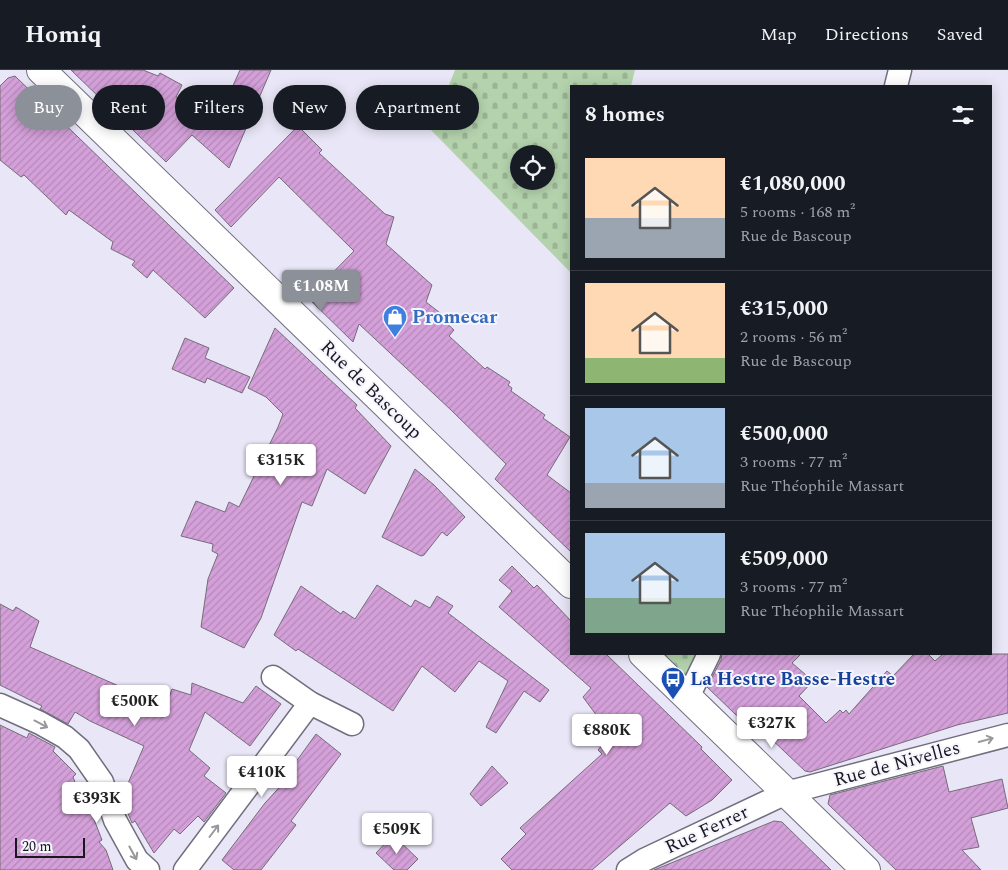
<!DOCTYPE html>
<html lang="en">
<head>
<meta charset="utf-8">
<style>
  :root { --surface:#171b24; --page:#20242c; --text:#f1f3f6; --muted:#9ea1a6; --line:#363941; --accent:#8c9099 }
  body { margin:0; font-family:Spectral,serif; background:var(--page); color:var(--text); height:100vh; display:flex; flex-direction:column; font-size:19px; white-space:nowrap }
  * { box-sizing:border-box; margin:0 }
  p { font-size:16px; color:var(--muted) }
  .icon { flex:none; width:28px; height:28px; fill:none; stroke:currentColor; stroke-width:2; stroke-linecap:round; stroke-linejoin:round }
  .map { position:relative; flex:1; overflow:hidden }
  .details { position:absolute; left:570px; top:15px; width:422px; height:570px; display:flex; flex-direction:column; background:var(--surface); border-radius:0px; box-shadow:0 2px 12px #0003 }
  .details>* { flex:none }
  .guide { position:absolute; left:15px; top:15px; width:475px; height:45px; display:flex; gap:10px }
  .controls { position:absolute; left:510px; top:75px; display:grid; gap:10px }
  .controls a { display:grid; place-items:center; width:45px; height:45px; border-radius:50%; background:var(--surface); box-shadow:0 2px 12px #0003; font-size:25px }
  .scale { position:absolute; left:15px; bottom:12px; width:70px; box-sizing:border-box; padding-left:5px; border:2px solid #19181e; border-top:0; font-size:14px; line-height:18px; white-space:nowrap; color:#19181e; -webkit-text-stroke:4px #f6f5ff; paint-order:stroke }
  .price { position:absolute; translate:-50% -42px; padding:0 11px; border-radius:5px; background:#fff; color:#222; font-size:16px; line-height:32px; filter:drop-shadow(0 1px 2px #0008) }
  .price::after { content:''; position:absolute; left:50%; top:30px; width:15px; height:11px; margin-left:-8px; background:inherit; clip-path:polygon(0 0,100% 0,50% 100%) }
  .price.selected { background:var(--accent); color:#fff }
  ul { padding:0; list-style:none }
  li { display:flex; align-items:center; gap:15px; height:125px; padding:0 15px }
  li+li { border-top:1px solid var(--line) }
  li span { display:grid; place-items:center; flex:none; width:140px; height:100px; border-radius:0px; color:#555 }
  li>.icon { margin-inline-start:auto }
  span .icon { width:60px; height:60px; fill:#fffc; stroke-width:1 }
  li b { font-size:21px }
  h2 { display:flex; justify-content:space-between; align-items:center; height:60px; padding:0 15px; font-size:21px }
  .tag { padding:0 18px; border-radius:22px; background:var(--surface); box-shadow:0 2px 12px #0003; font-size:18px; line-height:45px }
  .tag.selected { background:var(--accent); color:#fff }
  header { display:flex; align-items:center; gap:30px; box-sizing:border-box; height:70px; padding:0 25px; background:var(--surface); border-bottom:1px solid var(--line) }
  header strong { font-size:24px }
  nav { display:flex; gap:28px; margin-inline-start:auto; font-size:18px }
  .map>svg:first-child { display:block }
</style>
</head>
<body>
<header>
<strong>Homiq</strong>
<nav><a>Map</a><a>Directions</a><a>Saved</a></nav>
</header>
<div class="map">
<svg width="1008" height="800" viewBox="0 0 1008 800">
  <defs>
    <pattern id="cemetery-stones" width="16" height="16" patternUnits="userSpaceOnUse" patternTransform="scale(1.25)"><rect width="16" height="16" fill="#b4d3ad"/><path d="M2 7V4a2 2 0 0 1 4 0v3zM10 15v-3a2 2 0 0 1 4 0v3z" fill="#9ab494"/></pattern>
    <pattern id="building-hatch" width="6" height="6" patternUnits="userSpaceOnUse" patternTransform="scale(1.25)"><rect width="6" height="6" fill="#d4a0d9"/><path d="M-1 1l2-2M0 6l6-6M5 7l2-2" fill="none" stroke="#b589ba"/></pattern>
  </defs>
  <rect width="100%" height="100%" fill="#e9e6f7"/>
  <g fill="url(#cemetery-stones)" fill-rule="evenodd">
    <path d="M455,0H635L631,16H571V203L431,60ZM519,84H546V111H519Z"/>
    <path d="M643,584H709L688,627Z"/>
  </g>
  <g fill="url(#building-hatch)" stroke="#766c77">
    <path d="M71,0H143L158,6L160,3L182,15L176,27L223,38L240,0H271L229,98L192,65L166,92Z"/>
    <path d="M15,6L234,218L205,248L153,200L147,208L132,195L135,191L111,179L113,172L69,140L66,145L24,105L21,107L0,90V16L8,8Z"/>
    <path d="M298,56L322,80L319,83L385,144L394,147L386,174L432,215L426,232L444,246L443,250L454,260L449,266L485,299L487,297L510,312L508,315L512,318L511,321L545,345L543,348L570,367L547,405L571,423V482L495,409L506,394L451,340L359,254L353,272L308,228L354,181L279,107L231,157L215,140Z"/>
    <path d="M275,258L357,335L355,338L391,376L365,424L327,399L312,436L302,432L261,548L244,578L201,557L208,509L218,484L212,481L213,474L181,466L196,431L225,442L229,432L239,437L278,357L283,344L266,327L248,318Z"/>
    <path d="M185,268L209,278L205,288L250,307L242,323L207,308L205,313L172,299Z"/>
    <path d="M415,399L434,415L465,447L447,466L442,462L424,485L421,486L382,467Z"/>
    <path d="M512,496L534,518L537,515L571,551V584H606L702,677L701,679L732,710L712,730L686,746L670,733L592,800H512L501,789L526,764L520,758L602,684L598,680L611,665L583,627L591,618L499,537L512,521L499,510Z"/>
    <path d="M377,515L411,537L415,530L430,538L437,526L453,536L448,543L549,620L540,632L524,621L496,663L486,657L508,611L479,591L455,622L422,596L393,641L298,579L296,581L274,565L301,516L341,544L343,541L355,549Z"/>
    <path d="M0,534L13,541L16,537L39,551L30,577L121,617L153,633L154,631L166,636L172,619L191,625L192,613L243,633L256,616L281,634L250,676L205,642L189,680L210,698L204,706L226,723L204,752L198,746L180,764L174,759L154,783L135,751L132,753L122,729L121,719L126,718L144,676L90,651L75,642L68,654L40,639L42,636L0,615Z"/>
    <path d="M722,584H801L792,593L813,611L799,626L826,653L840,640L843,643L846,640L849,644L887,601L893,606L914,584H928L935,591L943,584H1008V643L957,655L810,702L805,701L766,664L761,669L707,617L721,590Z"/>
    <path d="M0,655L27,668L29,663L55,677L53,681L76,704L73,707L84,735L88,734L102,770L99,772L106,780L113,800H0Z"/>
    <path d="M316,664L341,684L291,751L296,755L261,800H234L222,790L265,733L287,709L285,707Z"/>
    <path d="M492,696L508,713L481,736L470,724Z"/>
    <path d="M943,696L949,722L1002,709L1008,738L971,748L979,777L962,780L981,800H896L828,734L830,725Z"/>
    <path d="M774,751L782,752L831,800H654Z"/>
    <path d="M393,765L418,789L407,800H394L376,783Z"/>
  </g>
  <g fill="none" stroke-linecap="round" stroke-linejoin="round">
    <defs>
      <g id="minor">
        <path d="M896,16L900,0"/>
        <path d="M273,607L310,633L352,654"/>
        <path d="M688,627L709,584"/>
        <path d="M0,635L40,653L65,667L79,679L102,712L115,750L137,790L148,800"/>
        <path d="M185,800L310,633"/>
        <path d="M628,800L644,790L786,723L1008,665"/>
      </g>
      <g id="secondary">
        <path d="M41,0L571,514"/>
        <path d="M643,584L866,800"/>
      </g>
    </defs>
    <use href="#minor" stroke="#716f7d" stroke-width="25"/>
    <use href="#secondary" stroke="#716f7d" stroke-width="30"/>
    <use href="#minor" stroke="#fff" stroke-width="22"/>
    <use href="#secondary" stroke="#fff" stroke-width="28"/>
  </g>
  <defs><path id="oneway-shaft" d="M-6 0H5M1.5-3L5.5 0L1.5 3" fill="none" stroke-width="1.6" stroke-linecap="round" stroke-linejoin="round" transform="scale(1.25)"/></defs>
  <g stroke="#98979a">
    <use href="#oneway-shaft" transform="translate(41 654) rotate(28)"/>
    <use href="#oneway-shaft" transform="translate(986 670) rotate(-15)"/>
    <use href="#oneway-shaft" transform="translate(214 761) rotate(-53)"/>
    <use href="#oneway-shaft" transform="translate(133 783) rotate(61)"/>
  </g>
  <defs>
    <symbol id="shop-pin" viewBox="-11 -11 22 30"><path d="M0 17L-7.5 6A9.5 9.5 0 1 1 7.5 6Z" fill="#3f7fe0" stroke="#f6f5ff"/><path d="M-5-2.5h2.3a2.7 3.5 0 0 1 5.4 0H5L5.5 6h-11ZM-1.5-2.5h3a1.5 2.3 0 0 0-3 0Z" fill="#fff"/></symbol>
    <symbol id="bus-pin" viewBox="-11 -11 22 30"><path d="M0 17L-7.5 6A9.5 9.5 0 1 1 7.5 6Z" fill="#1a4fb4" stroke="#f6f5ff"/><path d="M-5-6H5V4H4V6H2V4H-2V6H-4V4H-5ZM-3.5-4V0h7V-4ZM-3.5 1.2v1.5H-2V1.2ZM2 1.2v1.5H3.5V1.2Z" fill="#fff"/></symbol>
  </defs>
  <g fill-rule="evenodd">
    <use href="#shop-pin" x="381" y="233" width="28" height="38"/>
    <use href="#bus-pin" x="659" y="595" width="28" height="38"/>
  </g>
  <g text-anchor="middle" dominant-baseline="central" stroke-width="4" stroke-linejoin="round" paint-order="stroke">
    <g font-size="19" font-weight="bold" fill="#366cbe" stroke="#f6f5ff" text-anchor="start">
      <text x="412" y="247">Promecar</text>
    </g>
    <g font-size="19" fill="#19181e" stroke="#f6f5ff">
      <text transform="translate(371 320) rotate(44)">Rue de Bascoup</text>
      <text transform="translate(897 694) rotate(-15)">Rue de Nivelles</text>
      <text transform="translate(707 760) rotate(-25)">Rue Ferrer</text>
    </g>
    <g font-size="19" font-weight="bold" fill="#164399" stroke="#f6f5ff" text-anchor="start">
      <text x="690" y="609">La Hestre Basse-Hestre</text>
    </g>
  </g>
</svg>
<div class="controls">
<a><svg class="icon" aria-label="locate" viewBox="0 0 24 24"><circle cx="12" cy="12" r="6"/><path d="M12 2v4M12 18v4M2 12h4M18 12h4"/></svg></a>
</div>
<div class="scale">20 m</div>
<b class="price selected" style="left:321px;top:242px">€1.08M</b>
<b class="price" style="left:281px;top:416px">€315K</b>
<b class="price" style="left:135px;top:657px">€500K</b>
<b class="price" style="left:772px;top:679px">€327K</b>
<b class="price" style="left:607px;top:686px">€880K</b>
<b class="price" style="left:262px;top:728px">€410K</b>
<b class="price" style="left:97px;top:754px">€393K</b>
<b class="price" style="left:397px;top:785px">€509K</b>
<div class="guide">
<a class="tag selected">Buy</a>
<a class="tag">Rent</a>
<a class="tag">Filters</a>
<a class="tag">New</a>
<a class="tag">Apartment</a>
</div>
<section class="details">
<h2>8 homes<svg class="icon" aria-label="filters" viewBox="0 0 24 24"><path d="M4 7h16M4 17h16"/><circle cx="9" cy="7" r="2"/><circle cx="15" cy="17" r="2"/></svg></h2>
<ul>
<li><span style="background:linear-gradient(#ffd9b3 60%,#9aa5b1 0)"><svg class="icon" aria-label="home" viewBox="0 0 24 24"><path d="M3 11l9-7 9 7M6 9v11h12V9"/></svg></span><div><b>€1,080,000</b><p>5 rooms · 168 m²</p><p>Rue de Bascoup</p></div></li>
<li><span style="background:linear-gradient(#ffd9b3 75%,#8fb573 0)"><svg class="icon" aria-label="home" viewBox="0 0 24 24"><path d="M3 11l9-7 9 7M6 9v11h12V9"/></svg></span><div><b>€315,000</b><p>2 rooms · 56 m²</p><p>Rue de Bascoup</p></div></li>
<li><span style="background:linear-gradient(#a9c7e8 75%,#9aa5b1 0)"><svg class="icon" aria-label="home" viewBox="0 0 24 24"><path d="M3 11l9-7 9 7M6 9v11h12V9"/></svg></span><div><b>€500,000</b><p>3 rooms · 77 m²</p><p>Rue Théophile Massart</p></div></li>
<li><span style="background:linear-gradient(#a9c7e8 65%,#7fa58c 0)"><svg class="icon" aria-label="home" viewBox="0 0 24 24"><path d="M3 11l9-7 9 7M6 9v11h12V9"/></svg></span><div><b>€509,000</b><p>3 rooms · 77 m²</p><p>Rue Théophile Massart</p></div></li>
</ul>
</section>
</div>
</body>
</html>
